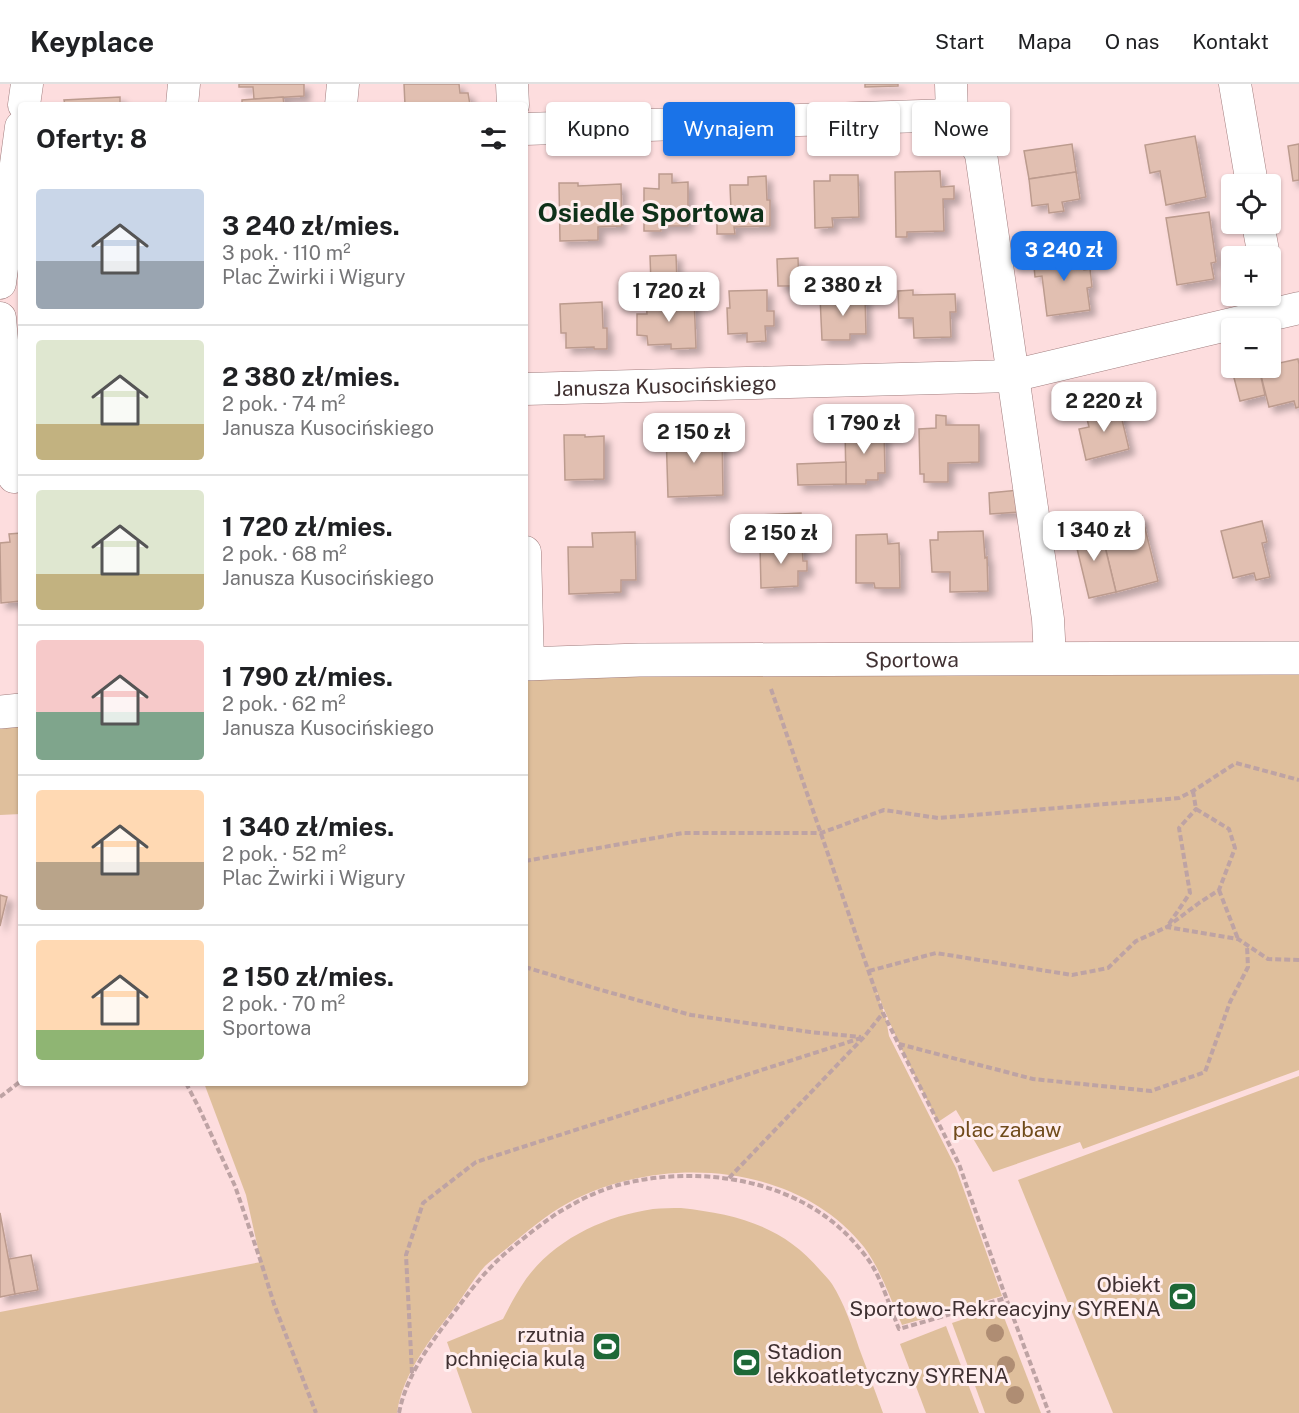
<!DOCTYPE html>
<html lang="pl">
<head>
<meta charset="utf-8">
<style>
  :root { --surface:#fff; --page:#f2f2f2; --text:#202124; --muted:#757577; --line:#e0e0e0; --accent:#1a73e8 }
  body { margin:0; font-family:"Public Sans",sans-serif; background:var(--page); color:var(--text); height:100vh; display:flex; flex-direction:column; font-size:22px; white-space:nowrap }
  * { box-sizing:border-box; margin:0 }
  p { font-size:20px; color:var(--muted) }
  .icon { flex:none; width:33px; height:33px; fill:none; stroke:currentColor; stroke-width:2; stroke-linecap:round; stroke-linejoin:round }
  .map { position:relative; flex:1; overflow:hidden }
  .drawer { position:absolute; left:18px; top:18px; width:510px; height:984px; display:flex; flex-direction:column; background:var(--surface); border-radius:6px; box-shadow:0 2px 4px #0004 }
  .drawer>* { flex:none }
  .top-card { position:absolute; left:546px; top:18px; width:570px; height:54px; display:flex; gap:12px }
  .fabs { position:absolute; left:1221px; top:90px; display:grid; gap:12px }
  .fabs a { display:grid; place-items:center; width:60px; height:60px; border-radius:6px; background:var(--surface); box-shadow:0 2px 4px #0004; font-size:30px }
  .price { position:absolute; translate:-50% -51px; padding:0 14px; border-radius:12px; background:#fff; color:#222; font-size:20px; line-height:39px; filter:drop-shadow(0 2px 3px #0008) }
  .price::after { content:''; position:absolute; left:50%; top:36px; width:18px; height:14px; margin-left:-9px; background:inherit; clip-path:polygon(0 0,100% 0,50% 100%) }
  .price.on { background:var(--accent); color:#fff }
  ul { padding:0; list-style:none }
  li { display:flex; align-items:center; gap:18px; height:150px; padding:0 18px }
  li+li { border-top:2px solid var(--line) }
  li span { display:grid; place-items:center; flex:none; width:168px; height:120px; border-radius:6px; color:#555 }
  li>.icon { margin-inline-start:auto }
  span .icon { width:72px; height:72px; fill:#fffc; stroke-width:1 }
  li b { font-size:26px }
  h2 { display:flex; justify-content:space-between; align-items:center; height:72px; padding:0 18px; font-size:26px }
  .pill { padding:0 21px; border-radius:6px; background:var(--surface); box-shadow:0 2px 4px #0004; font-size:21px; line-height:54px }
  .pill.on { background:var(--accent); color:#fff }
  header { display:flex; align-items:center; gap:36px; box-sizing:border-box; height:84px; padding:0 30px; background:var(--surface); border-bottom:2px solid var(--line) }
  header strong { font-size:28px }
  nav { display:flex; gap:33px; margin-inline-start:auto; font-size:21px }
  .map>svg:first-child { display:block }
</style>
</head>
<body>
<header>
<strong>Keyplace</strong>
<nav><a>Start</a><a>Mapa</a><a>O nas</a><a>Kontakt</a></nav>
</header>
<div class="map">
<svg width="1299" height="1329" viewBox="0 0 1299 1329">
  <defs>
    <filter id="shadow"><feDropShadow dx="5.5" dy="5.5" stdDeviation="3" flood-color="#0004"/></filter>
  </defs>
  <rect width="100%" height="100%" fill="#fdddde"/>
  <g fill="#dfbf9c">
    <path d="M629,590L1299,591V986L1083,1065L1080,1058L993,1088L956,1026L938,1038L899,960L875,904L886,935L889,952L956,1084L1002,1212L902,1241C890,1214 881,1186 864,1163C796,1077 659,1070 568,1119C546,1131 525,1149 506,1165C499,1171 491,1176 485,1182C474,1194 465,1210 455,1223C431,1255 403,1288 397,1329H0V1228L261,1178L246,1111L204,999H525V596Z"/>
    <path d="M21,642V730L0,731V644Z"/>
    <path d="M1299,992V1329H1113L1018,1096Z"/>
    <path d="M681,1124C736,1130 783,1142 820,1186C824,1191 829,1195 832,1200C844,1219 852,1242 859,1264C867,1285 875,1307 883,1329H472L447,1258L503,1235C510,1221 517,1208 526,1195C555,1155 605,1132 653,1125C662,1124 672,1124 681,1124Z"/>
    <path d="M1000,1223L1041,1329H985L952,1239Z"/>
    <path d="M946,1242L979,1329H926L900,1260Z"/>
  </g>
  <g fill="#e1bfb1" stroke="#bc9b8e" stroke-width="1.5" filter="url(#shadow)">
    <path d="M239,0H304V12L254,15L253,3H239Z"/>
    <path d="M404,0H459L460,9H468L470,21H405Z"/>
    <path d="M865,0H898V2L865,3Z"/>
    <path d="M120,13V21H65L64,16Z"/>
    <path d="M283,13L284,21H242V16Z"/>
    <path d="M1195,52L1206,113L1166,121L1160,87L1150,89L1145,61Z"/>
    <path d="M1072,60L1076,88L1029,95L1024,67Z"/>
    <path d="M1299,60V96L1293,97L1288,62Z"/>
    <path d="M940,87L941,103L954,102V115H943L944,147L907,148V153H896L895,88Z"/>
    <path d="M1076,88L1080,115L1062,118L1064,127L1049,129L1048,120L1032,122L1029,95Z"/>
    <path d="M659,90H672V99L688,98V142H661V147H644V104L659,105Z"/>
    <path d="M830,91H858L859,133L832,134L833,143L815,144L814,97H830Z"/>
    <path d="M766,92L767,116H770V142L734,143L735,150H717V126H731L730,101H748V93Z"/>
    <path d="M559,99H578V102L621,100L622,142L598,143V156L560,157Z"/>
    <path d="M1209,128L1216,178L1211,179L1214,195L1177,201L1166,134Z"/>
    <path d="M1082,167L1084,186L1090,185L1092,203L1087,204L1090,226L1047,232L1042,192L1035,193L1033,173Z"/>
    <path d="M676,171L677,198L651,199L650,172Z"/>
    <path d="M798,174L799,202H778L777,175Z"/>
    <path d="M767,206V227H774V242H765L766,257L747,258V249L728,250L727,224H730L729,207Z"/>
    <path d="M913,206V211L955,210L956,228H950L951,253L914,254L913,234H899L898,207Z"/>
    <path d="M865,212L866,250H850V256H822L820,213Z"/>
    <path d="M694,213L696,264L671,265V260L648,261L647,252L637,251V230H647L646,215Z"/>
    <path d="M602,218L603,244H607V265H594V263L566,264V249H561L560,220Z"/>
    <path d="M1298,275L1299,280V323L1296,324L1294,317L1269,323L1259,284H1270V281Z"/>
    <path d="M1259,284L1265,311L1240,317L1233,290Z"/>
    <path d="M1118,319L1129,365L1086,376L1079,345L1089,343L1087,335L1095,333L1093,326Z"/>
    <path d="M936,331L946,332V341H979V378L948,379V398H924V390H920L919,345L936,344Z"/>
    <path d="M845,344H865V347L884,346L885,389H878V396H866V400H846Z"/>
    <path d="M688,346V349L722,348L723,411L668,413L666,347Z"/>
    <path d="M564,351H585V353L604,352V395L565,396Z"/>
    <path d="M846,378V400L798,401L797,380Z"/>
    <path d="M1019,406L1020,428L990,430L989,409Z"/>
    <path d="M801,429L802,460L760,462L759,431Z"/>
    <path d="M1142,432L1158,497L1116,508L1100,442Z"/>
    <path d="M1262,437L1267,458L1262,459L1270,493L1256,496L1254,489L1233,494L1221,447Z"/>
    <path d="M1100,442L1116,508L1089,514L1073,448Z"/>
    <path d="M983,447L985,474L987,473L988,507L950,508V488H932L930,456H938V448Z"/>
    <path d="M635,448L636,496H621V508L569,510L568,463H593L592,449Z"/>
    <path d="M21,449V517L1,519L0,459L10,458L9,450Z"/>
    <path d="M887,450L888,460L899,459L900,504H875L874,499H856V451Z"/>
    <path d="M802,460L803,477H807V487H798V502L761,504L760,462Z"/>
    <path d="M0,811L7,813L0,842Z"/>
    <path d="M0,1129L15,1210L0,1213Z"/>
    <path d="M31,1171L38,1206L15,1210L9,1175Z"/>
  </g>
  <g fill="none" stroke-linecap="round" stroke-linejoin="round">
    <defs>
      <g id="minor">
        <path d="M512,0L513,21"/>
        <path d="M951,0L952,31L968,46L981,70L1048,535L1050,574"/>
        <path d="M1235,0L1252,100"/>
        <path d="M24,21L27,0"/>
        <path d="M182,21L184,0"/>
        <path d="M341,21L343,0"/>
        <path d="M525,45L952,31"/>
        <path d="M1258,140L1264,172"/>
        <path d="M0,199L21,43"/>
        <path d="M0,234L14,393"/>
        <path id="s1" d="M525,305L1012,292L1299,224"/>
        <path d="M525,468L528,580"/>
      </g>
      <g id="tertiary">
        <path id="s2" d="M525,580L639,576L1299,574"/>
        <path d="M0,628L21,626"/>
      </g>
    </defs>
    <use href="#minor" stroke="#a07c7d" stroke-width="33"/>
    <use href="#tertiary" stroke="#a07c7d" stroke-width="34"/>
    <g stroke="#bea3a4" stroke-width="4" stroke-dasharray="6 3" stroke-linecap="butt">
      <path d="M771,605L883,929L959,1080L1006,1214L1049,1329"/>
      <path d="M1193,707L1196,725"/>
      <path d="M1196,725L1229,745L1235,764L1219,806L1199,819L1167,843L1190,809L1179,744Z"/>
      <path d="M525,777L683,749H821L884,726L938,734L1179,714L1193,707L1236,679L1299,696"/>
      <path d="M1219,806L1238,855"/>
      <path d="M525,883L601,906L691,931L810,948L861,953"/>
      <path d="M869,887L936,869L1072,891L1108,884L1136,857L1167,843L1238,855L1268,875L1299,876"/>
      <path d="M899,960L1033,995L1151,1007L1205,988L1230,918L1248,883L1247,862"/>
      <path d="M186,999L199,1024L235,1102L261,1178L274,1220L316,1329"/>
      <path d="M0,1013L21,997"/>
      <path d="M729,1094L864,953L883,929"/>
      <path d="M412,1289L406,1171L423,1119L476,1078L864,953"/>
      <path d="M399,1329C407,1288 434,1255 458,1223C468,1210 478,1196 490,1184C503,1170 519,1158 534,1146C545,1138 556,1129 568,1123C583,1114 601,1106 618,1101C697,1080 796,1094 853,1157C860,1165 868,1174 873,1183C883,1200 891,1226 899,1245L1006,1214"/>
    </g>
    <use href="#minor" stroke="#fff" stroke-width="32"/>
    <use href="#tertiary" stroke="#fff" stroke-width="33"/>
  </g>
  <g fill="#af8d73">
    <circle cx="995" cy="1249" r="9"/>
    <circle cx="1006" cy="1281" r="9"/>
    <circle cx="1015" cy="1311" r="9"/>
  </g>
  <defs>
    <symbol id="stadium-square" viewBox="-11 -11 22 22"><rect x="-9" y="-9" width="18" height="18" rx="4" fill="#1d6837" stroke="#ffeeef"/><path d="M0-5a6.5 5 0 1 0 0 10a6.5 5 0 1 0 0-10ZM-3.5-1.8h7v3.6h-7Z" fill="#fff"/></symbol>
  </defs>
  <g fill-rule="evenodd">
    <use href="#stadium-square" x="1166" y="1196" width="33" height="33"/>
    <use href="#stadium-square" x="590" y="1246" width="33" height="33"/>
    <use href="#stadium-square" x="730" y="1262" width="33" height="33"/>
  </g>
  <g text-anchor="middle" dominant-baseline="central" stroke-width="6" stroke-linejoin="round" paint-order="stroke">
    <g font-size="21" fill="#403132" stroke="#ffeeef">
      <text stroke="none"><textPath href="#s1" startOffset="140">Janusza Kusocińskiego</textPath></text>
      <text stroke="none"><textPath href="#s2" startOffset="387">Sportowa</textPath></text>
    </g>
    <g font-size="21" fill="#704b1b" stroke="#ffeeef">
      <text x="1007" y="1045">plac zabaw</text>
    </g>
    <g font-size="21" fill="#403132" stroke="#ffeeef" text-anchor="end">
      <text x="1161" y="1200">Obiekt<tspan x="1161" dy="24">Sportowo-Rekreacyjny SYRENA</tspan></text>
      <text x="585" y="1250">rzutnia<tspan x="585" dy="24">pchnięcia kulą</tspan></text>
      <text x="767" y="1267" text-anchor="start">Stadion<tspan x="767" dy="24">lekkoatletyczny SYRENA</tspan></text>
    </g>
    <g font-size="27" font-weight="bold" fill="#0e3119" stroke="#ffeeef">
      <text x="651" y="128">Osiedle Sportowa</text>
    </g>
  </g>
</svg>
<div class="fabs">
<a><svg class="icon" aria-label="locate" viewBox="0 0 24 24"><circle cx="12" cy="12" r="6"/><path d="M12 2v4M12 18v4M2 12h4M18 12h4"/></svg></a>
<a>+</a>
<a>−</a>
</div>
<b class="price on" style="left:1064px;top:198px">3 240 zł</b>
<b class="price" style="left:843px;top:233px">2 380 zł</b>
<b class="price" style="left:669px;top:239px">1 720 zł</b>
<b class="price" style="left:1104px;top:349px">2 220 zł</b>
<b class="price" style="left:864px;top:371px">1 790 zł</b>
<b class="price" style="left:694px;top:380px">2 150 zł</b>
<b class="price" style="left:1094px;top:478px">1 340 zł</b>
<b class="price" style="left:781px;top:481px">2 150 zł</b>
<div class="top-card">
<a class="pill">Kupno</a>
<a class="pill on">Wynajem</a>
<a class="pill">Filtry</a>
<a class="pill">Nowe</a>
</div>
<section class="drawer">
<h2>Oferty: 8<svg class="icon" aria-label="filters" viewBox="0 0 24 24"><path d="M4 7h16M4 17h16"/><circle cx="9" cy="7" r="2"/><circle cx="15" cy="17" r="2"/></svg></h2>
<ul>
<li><span style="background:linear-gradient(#c9d6e8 60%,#9aa5b1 0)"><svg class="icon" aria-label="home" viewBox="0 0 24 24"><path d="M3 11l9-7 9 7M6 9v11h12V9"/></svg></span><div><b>3 240 zł/mies.</b><p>3 pok. · 110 m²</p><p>Plac Żwirki i Wigury</p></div></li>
<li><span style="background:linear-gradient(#dfe7d0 70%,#c2b280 0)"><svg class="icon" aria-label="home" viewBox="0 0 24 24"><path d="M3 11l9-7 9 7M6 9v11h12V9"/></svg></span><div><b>2 380 zł/mies.</b><p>2 pok. · 74 m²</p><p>Janusza Kusocińskiego</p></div></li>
<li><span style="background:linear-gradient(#dfe7d0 70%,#c2b280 0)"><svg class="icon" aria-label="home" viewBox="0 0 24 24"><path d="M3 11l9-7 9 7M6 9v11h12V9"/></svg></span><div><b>1 720 zł/mies.</b><p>2 pok. · 68 m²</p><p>Janusza Kusocińskiego</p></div></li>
<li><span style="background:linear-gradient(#f6c9c9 60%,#7fa58c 0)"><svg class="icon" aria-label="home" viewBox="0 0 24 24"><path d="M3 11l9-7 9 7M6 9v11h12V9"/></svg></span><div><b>1 790 zł/mies.</b><p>2 pok. · 62 m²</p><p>Janusza Kusocińskiego</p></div></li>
<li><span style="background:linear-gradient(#ffd9b3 60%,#b9a48a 0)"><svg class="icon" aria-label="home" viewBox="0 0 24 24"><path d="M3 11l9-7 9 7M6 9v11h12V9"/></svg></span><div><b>1 340 zł/mies.</b><p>2 pok. · 52 m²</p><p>Plac Żwirki i Wigury</p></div></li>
<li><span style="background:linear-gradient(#ffd9b3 75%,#8fb573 0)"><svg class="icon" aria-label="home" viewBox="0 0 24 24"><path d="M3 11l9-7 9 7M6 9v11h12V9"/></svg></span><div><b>2 150 zł/mies.</b><p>2 pok. · 70 m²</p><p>Sportowa</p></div></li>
</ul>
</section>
</div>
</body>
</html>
